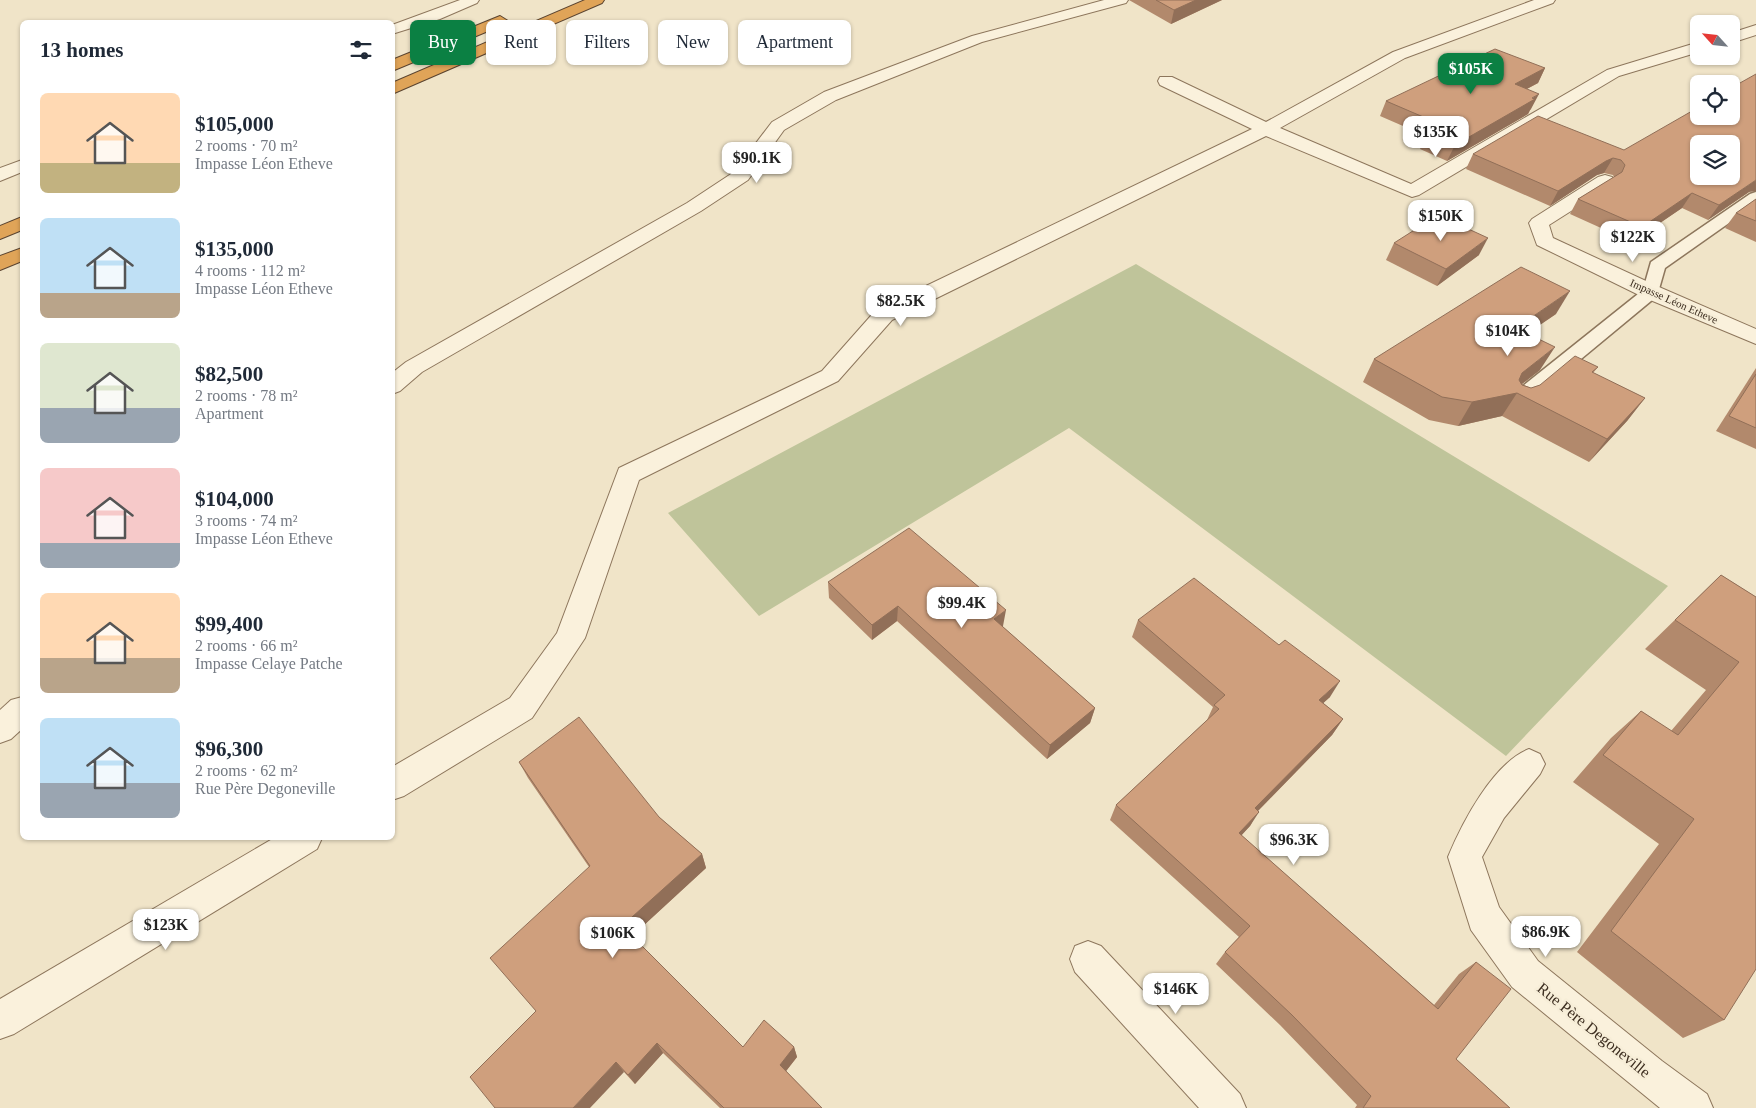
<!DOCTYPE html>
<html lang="en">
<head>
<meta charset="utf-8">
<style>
  :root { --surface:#fff; --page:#f6f6f7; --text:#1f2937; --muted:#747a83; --accent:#0b8043 }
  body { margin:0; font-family:Georgia,serif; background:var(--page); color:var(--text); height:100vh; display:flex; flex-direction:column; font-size:19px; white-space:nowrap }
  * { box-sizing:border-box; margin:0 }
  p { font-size:16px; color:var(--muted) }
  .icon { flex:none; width:28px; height:28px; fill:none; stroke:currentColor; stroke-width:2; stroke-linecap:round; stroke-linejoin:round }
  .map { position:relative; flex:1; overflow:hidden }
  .side { position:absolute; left:20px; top:20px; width:375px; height:820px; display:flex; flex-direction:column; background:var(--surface); border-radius:8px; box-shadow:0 1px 4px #0004 }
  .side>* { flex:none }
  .guide { position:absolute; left:410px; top:20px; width:475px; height:45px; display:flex; gap:10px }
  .needle { width:32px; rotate:297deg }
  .controls { position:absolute; left:1690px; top:15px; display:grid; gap:10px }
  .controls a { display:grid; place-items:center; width:50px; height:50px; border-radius:8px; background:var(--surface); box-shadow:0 1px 4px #0004; font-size:25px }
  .price { position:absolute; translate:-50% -42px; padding:0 11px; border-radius:10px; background:#fff; color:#222; font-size:16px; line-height:32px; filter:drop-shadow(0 1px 2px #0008) }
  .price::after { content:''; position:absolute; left:50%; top:30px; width:15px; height:11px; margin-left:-8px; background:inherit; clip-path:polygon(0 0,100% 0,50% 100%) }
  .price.active { background:var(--accent); color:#fff }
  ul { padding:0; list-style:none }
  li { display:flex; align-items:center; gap:15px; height:125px; padding:0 20px }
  li span { display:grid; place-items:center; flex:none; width:140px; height:100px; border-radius:8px; color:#555 }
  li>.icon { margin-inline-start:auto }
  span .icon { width:60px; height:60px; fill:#fffc; stroke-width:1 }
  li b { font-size:21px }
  h2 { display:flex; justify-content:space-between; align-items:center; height:60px; padding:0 20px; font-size:21px }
  .tag { padding:0 18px; border-radius:8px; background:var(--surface); box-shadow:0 1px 4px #0004; font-size:18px; line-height:45px }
  .tag.active { background:var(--accent); color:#fff }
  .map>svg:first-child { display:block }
</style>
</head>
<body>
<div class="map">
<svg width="1756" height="1108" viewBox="0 0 1756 1108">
  <rect width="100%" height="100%" fill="#f0e4c8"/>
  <path fill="#bfc49a" d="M1136,264L1668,586L1506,756L1069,428L759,616L668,513Z"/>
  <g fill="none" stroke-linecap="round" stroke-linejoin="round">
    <defs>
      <path id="lane" d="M1756,192V204L1665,268L1657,296L1523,407L1516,409L1509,407L1506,402L1509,397L1643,290L1651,262L1750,194Z"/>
      <g id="street">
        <path d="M460,0H479L477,3L440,19L392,34V25Z"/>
        <path d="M1104,0H1128L1126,3L982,42L836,100L784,130L748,180L701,211L422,372L400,391L392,394V373L406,362L687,203L734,172L772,122L824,92L972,36Z"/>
        <path d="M1534,0H1555L1553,3L1405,58L1280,128L1411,184L1607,70L1699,42V52L1619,76L1419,195L1412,197L1266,136L892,320L838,381L639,480L585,638L532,718L404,796L392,800V767L510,698L557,633L619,468L822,371L876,310L1252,129L1160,85L1158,81L1160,77H1172L1266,122L1393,52Z"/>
        <path d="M1756,25V35L1731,43V33Z"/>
        <path d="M22,160V172L0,181V168Z"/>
        <path d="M1605,175L1612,177L1614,181L1612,185L1549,225L1553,238L1659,287L1756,329V344L1643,297L1537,245L1529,223L1532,219L1598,177Z"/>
        <path d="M22,697V729L11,739L0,743V710L11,700Z"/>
        <path d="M1529,749L1540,754L1545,764L1540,774L1504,818L1482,857L1499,907L1538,961L1662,1061L1707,1094L1713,1108H1660L1512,987L1471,930L1448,857C1462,823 1493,763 1529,749Z"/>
        <path d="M274,838H322L317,849L14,1034L0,1039V999Z"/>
        <path d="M1088,941L1101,946L1240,1094L1246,1108H1199L1075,972L1070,959L1075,946Z"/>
      </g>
      <g id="highway">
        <path d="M585,0H604L602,3L392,94V83Z"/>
        <path d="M500,16L508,21L505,24L392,71V60Z"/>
        <path d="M22,217V230L0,239V226Z"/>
        <path d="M22,248V261L0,270V256Z"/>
      </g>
    </defs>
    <use href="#lane" stroke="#8d765c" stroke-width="3"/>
    <use href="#street" stroke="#8d765c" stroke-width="2"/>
    <use href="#highway" stroke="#5b4430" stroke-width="2"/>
    <use href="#lane" fill="#faf1dc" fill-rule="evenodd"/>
    <use href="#street" fill="#faf1dc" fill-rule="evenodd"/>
    <use href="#highway" fill="#e0a458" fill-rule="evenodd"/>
  </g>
  <g fill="#b2896c">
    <path d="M1129,0H1222L1171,24Z"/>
    <path d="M1545,68L1538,83L1527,89L1531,109L1530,110L1528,114L1447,161L1420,149L1426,136L1380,116L1386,101Z"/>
    <path d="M1624,150L1749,192L1708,220L1682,208L1632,242L1570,214L1578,199L1614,177L1613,175L1604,173L1597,175L1550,206L1466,169L1473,154Z"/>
    <path d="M1756,199V242L1725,228L1736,213Z"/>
    <path d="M1394,243L1479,255L1437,286L1386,260Z"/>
    <path d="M1556,314L1527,333L1540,370L1522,384L1531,388L1598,367L1593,373L1645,398L1627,421L1589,462L1502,416L1458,426L1429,420L1363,382L1374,359Z"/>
    <path d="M1756,368V449L1716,431Z"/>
    <path d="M1721,575L1756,597L1724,1020L1683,1038L1577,952L1659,844L1573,782L1611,738L1641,711L1671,731L1706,690L1645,649Z"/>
    <path d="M828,582L1003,626H1002L1095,708L1090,723L1047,759L897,621L872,640L829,598Z"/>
    <path d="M1138,620L1330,697L1323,703L1343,719L1332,735L1258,811L1250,826L1241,835L1434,1005L1459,974L1476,962L1456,1059L1510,1108H1355L1357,1105L1280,1025L1216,964L1225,952L1239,937L1110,820L1116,805L1207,720L1213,707L1132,637Z"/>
    <path d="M519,762L659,817L702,854L706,868L632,936L743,1047H794L797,1057L786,1071L822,1108H720L663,1053L635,1084L624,1072L536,1011L589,867L528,778Z"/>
  </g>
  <g fill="#916f58">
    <path d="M1196,0H1222L1171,24L1174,10Z"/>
    <path d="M1545,68L1538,83L1507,99L1515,84Z"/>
    <path d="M1539,94L1531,109L1530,110L1528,114L1447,161L1455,145Z"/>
    <path d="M1613,158L1604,173L1597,175L1550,206L1558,191L1606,161Z"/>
    <path d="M1756,180V191L1749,192L1708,220L1719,205Z"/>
    <path d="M1692,193L1682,208L1632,242L1642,227Z"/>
    <path d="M1488,238L1479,255L1437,286L1446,269Z"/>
    <path d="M1570,291L1556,314L1502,351L1516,328Z"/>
    <path d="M1555,347L1540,370L1509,394L1517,393L1502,416L1458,426L1472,402L1522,373Z"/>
    <path d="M1645,398L1627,421L1589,462L1607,439Z"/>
    <path d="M898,606L897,621L872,640V625Z"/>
    <path d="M1006,610L1003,626L991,634L994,619Z"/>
    <path d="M1340,681L1330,697L1309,716L1319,700Z"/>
    <path d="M1095,708L1090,723L1047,759L1050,745Z"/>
    <path d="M1343,719L1332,735L1246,823L1255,808Z"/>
    <path d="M1259,812L1250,826L1230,848L1239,833Z"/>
    <path d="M702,854L706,868L630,938L622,926Z"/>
    <path d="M657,1043L663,1053L635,1084L628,1075Z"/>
    <path d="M794,1047L797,1057L783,1075L780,1065Z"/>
    <path d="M616,1062L624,1072L590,1108H573Z"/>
  </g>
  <g fill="#cf9f7d" stroke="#916f58" fill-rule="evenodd">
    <path d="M1156,0H1196L1174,10Z"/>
    <path d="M1495,49L1545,68L1515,84L1539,94L1532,98L1535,99L1455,145L1427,133L1442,125L1386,101Z"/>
    <path d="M1756,74V180L1719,205L1692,193L1642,227L1578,199L1622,172L1625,165L1621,160L1613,158L1606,161L1558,191L1473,154L1538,116L1624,150L1699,107V116H1731V88ZM1699,144H1731V176H1699Z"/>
    <path d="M1756,199V221L1736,213Z"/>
    <path d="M1438,215L1488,238L1446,269L1394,243Z"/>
    <path d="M1521,267L1570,291L1516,328L1555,347L1522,373L1519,380L1522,385L1531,388L1540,385L1575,356L1598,367L1592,372L1645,398L1607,439L1517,393L1472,402L1442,397L1374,359Z"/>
    <path d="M1756,374V428L1729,416Z"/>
    <path d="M909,528L1006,610L994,619L1095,708L1050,745L898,606L872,625L828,582Z"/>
    <path d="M1721,575L1756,597V969L1724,1020L1611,931L1694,819L1603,755L1641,711L1678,735L1739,662L1675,620Z"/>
    <path d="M1194,578L1279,645L1285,640L1340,681L1319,700L1343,719L1255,808L1259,812L1239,833L1438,1009L1476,962L1511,989L1456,1059L1510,1108H1363L1371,1096L1292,1015L1225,952L1250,926L1116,805L1219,709L1214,705L1225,695L1138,620Z"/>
    <path d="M579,717L659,817L702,854L622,926L743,1047L764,1020L794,1047L780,1065L822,1108H724L657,1043L628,1075L616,1062L573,1108H495L470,1077L536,1011L490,958L590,866L519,762Z"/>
  </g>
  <g text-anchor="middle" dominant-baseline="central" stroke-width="5" stroke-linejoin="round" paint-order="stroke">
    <g font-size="11" fill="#3d2e20" stroke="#f7eed8">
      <text transform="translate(1674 301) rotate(24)">Impasse Léon Etheve</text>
    </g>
    <g font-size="16" fill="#3d2e20" stroke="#f7eed8">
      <text transform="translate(1594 1030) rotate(39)">Rue Père Degoneville</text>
    </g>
  </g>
</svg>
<div class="controls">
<a><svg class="needle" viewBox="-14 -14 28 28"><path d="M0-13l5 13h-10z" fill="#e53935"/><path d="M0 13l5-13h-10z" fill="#747a83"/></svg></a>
<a><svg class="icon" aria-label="locate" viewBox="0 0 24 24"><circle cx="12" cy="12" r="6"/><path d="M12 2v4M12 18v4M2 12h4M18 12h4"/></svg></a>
<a><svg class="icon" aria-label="layers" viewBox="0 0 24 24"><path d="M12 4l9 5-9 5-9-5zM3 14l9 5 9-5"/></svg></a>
</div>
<b class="price active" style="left:1471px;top:95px">$105K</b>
<b class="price" style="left:1436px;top:158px">$135K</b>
<b class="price" style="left:757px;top:184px">$90.1K</b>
<b class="price" style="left:1441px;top:242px">$150K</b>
<b class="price" style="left:1633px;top:263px">$122K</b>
<b class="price" style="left:901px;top:327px">$82.5K</b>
<b class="price" style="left:1508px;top:357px">$104K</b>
<b class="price" style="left:962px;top:629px">$99.4K</b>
<b class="price" style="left:1294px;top:866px">$96.3K</b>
<b class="price" style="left:166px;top:951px">$123K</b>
<b class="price" style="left:1546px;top:958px">$86.9K</b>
<b class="price" style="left:613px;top:959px">$106K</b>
<b class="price" style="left:1176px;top:1015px">$146K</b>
<div class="guide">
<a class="tag active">Buy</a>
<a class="tag">Rent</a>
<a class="tag">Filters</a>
<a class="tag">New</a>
<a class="tag">Apartment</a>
</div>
<section class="side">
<h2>13 homes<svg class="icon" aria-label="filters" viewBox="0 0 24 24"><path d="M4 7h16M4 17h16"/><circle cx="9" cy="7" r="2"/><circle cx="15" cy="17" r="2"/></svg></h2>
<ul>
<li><span style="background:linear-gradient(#ffd9b3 70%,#c2b280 0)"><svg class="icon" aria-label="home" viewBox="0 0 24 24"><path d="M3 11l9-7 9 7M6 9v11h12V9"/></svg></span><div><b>$105,000</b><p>2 rooms · 70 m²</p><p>Impasse Léon Etheve</p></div></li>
<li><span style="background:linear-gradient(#bfe0f5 75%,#b9a48a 0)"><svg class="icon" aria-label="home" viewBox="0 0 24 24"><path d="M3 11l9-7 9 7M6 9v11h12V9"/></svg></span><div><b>$135,000</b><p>4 rooms · 112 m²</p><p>Impasse Léon Etheve</p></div></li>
<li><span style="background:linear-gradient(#dfe7d0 65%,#9aa5b1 0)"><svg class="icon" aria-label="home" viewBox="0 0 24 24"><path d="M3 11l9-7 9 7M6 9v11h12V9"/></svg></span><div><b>$82,500</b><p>2 rooms · 78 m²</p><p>Apartment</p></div></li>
<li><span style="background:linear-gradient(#f6c9c9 75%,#9aa5b1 0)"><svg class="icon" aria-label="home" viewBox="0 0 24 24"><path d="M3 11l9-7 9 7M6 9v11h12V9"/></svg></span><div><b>$104,000</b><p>3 rooms · 74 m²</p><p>Impasse Léon Etheve</p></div></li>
<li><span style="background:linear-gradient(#ffd9b3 65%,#b9a48a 0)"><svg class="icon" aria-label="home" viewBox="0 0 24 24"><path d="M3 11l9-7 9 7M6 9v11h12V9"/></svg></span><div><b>$99,400</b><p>2 rooms · 66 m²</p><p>Impasse Celaye Patche</p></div></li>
<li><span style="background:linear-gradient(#bfe0f5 65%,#9aa5b1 0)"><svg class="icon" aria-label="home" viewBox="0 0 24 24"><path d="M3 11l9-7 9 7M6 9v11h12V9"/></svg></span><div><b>$96,300</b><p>2 rooms · 62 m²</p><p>Rue Père Degoneville</p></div></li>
</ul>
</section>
</div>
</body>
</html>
